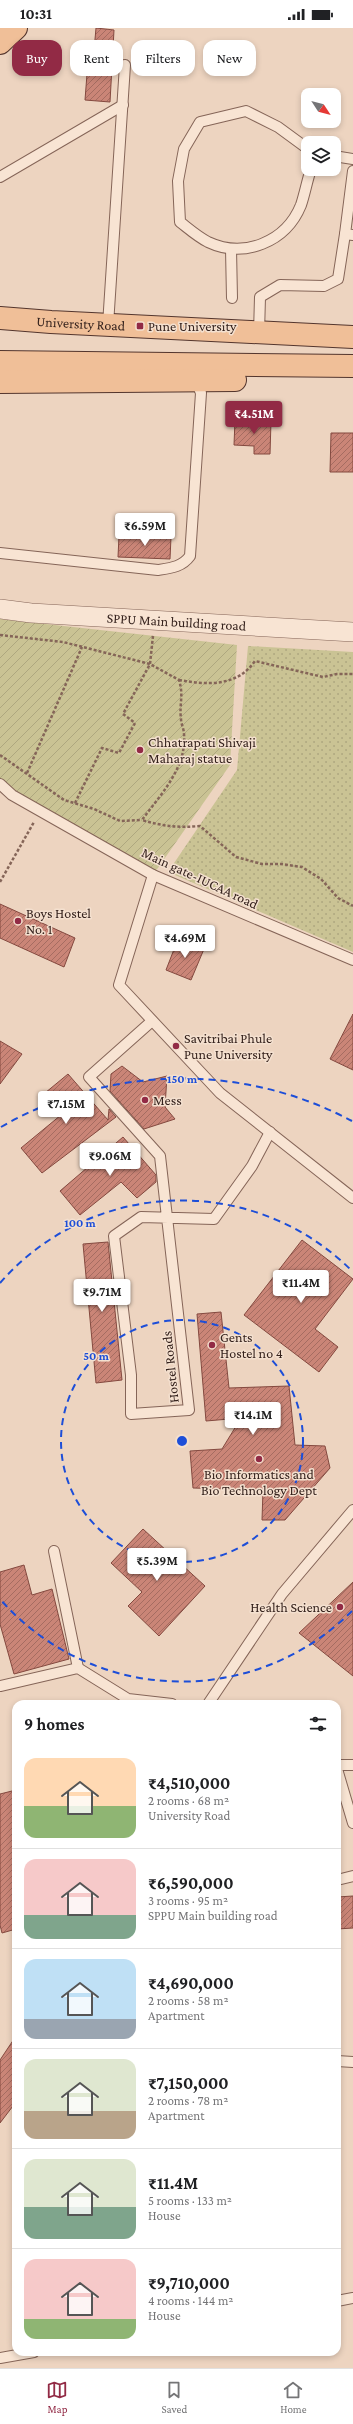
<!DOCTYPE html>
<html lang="en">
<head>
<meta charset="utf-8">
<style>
  :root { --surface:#fff; --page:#f6f6f6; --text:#202124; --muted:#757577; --line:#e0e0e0; --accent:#922a45 }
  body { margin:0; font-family:"Crimson Pro",serif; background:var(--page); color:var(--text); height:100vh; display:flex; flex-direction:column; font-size:15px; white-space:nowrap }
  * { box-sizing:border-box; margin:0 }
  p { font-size:13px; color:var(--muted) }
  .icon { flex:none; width:22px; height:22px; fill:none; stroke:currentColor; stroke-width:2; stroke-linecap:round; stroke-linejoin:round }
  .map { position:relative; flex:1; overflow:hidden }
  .drawer { position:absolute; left:12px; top:1672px; width:329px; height:656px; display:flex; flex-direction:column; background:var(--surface); border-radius:12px; box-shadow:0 2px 6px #0003 }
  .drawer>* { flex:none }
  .top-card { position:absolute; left:12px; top:12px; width:329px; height:36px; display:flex; gap:8px }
  .needle { width:26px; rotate:126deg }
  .fabs { position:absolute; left:301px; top:60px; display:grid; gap:8px }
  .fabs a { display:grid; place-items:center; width:40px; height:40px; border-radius:8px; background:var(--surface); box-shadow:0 2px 6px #0003; font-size:20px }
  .price { position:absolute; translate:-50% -34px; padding:0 9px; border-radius:4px; background:#fff; color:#222; font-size:13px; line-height:26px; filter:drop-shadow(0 1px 2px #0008) }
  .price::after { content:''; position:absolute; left:50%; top:24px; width:12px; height:9px; margin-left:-6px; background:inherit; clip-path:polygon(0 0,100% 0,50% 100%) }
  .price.active { background:var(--accent); color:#fff }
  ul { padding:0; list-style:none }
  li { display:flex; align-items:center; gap:12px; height:100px; padding:0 12px }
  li+li { border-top:1px solid var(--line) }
  li span { display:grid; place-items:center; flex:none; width:112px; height:80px; border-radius:12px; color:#555 }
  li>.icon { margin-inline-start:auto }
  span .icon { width:48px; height:48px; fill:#fffc; stroke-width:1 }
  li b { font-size:17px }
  h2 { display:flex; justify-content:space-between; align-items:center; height:48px; padding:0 12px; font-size:17px }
  .chip { padding:0 14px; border-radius:12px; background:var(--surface); box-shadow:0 2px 6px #0003; font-size:14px; line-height:36px }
  .chip.active { background:var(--accent); color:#fff }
  .status { display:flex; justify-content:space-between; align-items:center; height:28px; padding:0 20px; background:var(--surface); direction:ltr }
  .status svg { height:11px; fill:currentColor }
  .menu { display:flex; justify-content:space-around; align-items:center; height:56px; border-top:1px solid var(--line); background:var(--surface); font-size:11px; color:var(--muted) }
  .menu a { display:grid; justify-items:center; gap:2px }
  .menu .active { color:var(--accent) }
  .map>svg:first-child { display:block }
</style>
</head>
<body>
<div class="status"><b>10:31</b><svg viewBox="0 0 49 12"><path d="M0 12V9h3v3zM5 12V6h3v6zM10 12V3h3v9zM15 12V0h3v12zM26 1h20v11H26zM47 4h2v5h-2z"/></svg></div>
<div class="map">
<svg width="353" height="2340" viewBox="0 0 353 2340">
  <defs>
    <pattern id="grass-dots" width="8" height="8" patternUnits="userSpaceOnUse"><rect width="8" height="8" fill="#cac394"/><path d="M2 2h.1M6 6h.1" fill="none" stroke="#aea77f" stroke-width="1.8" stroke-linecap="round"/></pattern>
    <pattern id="garden-furrows" width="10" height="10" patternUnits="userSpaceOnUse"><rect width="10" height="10" fill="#cac394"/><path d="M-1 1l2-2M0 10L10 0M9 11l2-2" fill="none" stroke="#aea77f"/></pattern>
    <pattern id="building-hatch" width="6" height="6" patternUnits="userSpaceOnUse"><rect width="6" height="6" fill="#ca8577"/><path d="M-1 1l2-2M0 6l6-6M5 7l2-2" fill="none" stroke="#a56c61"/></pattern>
  </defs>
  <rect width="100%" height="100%" fill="#edd4c0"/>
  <path fill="url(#grass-dots)" d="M248,618L353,624V924L168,844L237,742Z"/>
  <path fill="url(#garden-furrows)" d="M0,591L237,617L230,737L153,847L12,767L0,753Z"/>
  <g fill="url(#building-hatch)" stroke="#84493f">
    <path d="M96,0L114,2L110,74L85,72L88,33L93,34Z"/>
    <path d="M235,392L271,393L270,426H254V418L234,417Z"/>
    <path d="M331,405H353V444H330Z"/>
    <path d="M119,508L171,509L170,531L118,529Z"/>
    <path d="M0,876L75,910L64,939L0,910Z"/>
    <path d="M178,911L204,921L191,952L166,942Z"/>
    <path d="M353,986V1042L330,1031Z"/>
    <path d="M0,1013L22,1026L0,1056Z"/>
    <path d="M122,1038L143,1054L167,1048L165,1079L175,1091L144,1101L110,1063L111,1046Z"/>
    <path d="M68,1046L108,1092L109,1081L116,1089L42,1145L21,1120L61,1087L45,1065Z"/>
    <path d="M123,1109L156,1147V1154L137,1170L121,1154L80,1187L60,1163Z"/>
    <path d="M302,1212L353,1251L315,1301L338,1319L319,1344L244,1287Z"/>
    <path d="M108,1214L122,1352L96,1355L83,1216Z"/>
    <path d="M221,1284L229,1360L289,1358L295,1417L325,1418L330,1440L285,1492H262L263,1462L193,1460L190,1423L222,1421L241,1390L206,1393L197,1286Z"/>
    <path d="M143,1501L205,1558L159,1608L128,1578L142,1564L111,1535Z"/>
    <path d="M24,1537L32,1567L52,1561L69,1631L14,1646L0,1596V1544Z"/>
    <path d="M353,1554V1648L299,1605Z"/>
    <path d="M16,1762V1901L2,1905L0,1897V1766Z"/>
    <path d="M353,1868V1900L337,1901V1869Z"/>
    <path d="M16,2008V2074L0,2095V2032Z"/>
  </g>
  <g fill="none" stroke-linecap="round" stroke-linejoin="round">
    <defs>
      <g id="lane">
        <path d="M308,121L278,99L246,83L200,94L184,121L178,153L180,194C189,201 198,209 208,214C244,231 286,214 301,177C305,165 307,153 311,141"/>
        <path d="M334,128L353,131"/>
        <path d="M353,143L345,206L353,207"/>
        <path d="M0,149L123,77"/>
        <path d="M231,221L232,270"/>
        <path d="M108,297L125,37"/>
        <path d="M259,305L260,269L280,257L324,258L338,251L345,206"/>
        <path d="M0,525L158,542C171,540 182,539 190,528L201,365L196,353"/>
        <path d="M0,756L12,767L153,847L353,932"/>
        <path d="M153,847L119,957L220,1065L353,1170"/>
        <path d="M152,993L89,1049L160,1128L189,1382L131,1386V1347L114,1208L141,1189L214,1191L252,1138L270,1104"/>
        <path d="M54,1523L78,1640"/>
        <path d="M1,1658L78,1640L128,1671L172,1676"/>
        <path d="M208,1676L282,1566L353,1482"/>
        <path d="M337,1737H353"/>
        <path d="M337,1741L353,1795"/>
        <path d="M337,1852L353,1848"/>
        <path d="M337,2033L353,2034"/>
        <path d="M337,2273L353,2270"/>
        <path d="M0,2330L34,2324"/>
      </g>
      <g id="street">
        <path id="s1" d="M0,581L31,585L353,604"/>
      </g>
      <g id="primary">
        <path d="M0,15L16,0"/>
        <path id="s2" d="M0,290L51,294L353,309"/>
        <path d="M0,334L353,338"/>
        <path d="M0,354L235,352"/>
      </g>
    </defs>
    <use href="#lane" stroke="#856558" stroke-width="12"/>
    <use href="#street" stroke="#856558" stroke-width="20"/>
    <use href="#primary" stroke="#53352d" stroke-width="24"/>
    <g stroke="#856558" stroke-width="2.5" stroke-dasharray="3 2" stroke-linecap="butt">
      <path d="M0,607L63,614L150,636L123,686L135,695L119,725L102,720L75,775"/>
      <path d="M153,608L150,636L179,652C184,668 179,676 181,691C181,696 184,701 184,706C187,740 160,767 142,792C162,798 178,800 200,798L236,829L262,836H281L302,839L321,851L338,870L353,878"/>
      <path d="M179,652C207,657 237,659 255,633L323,649L337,646H353"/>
      <path d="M0,727L64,772L94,781L120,793L142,792"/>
      <path d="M27,745L82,619"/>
      <path d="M0,854L34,794"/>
    </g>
    <use href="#lane" stroke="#f8e4d3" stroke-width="10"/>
    <use href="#street" stroke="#f8e4d3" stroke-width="19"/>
    <use href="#primary" stroke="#f0bf98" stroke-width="22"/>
  </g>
  <g fill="none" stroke="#1d4ed8" stroke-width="2" stroke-dasharray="7 5">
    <circle cx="182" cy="1413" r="121"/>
    <path d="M352 1583A241 241 0 0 1 0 1571M0 1255A241 241 0 0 1 352 1243"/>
    <path d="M1 1099A362 362 0 0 1 352 1093"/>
  </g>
  <g fill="#922a45" stroke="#f4e0cf" stroke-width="1.5">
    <rect x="136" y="294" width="8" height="8" rx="2"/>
    <circle cx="140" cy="722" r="4"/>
    <circle cx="18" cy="893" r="4"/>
    <circle cx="176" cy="1018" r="4"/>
    <circle cx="145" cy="1072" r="4"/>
    <circle cx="212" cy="1317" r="4"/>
    <circle cx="259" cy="1431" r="4"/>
    <circle cx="340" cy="1579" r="4"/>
  </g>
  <g text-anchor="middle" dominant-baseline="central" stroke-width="3" stroke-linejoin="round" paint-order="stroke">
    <g font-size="14" fill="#35221d" stroke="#f4e0cf">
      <text stroke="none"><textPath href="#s2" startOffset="81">University Road</textPath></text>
      <text stroke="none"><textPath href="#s1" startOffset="177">SPPU Main building road</textPath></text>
      <text transform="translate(200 850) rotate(25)">Main gate-IUCAA road</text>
      <text transform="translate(170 1339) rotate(-96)">Hostel Roads</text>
    </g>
    <g font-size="14" fill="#35221d" stroke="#f4e0cf" text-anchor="start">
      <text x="148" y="298">Pune University</text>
      <text x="148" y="714">Chhatrapati Shivaji<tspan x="148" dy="16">Maharaj statue</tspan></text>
      <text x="26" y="885">Boys Hostel<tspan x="26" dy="16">No. 1</tspan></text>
      <text x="184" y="1010">Savitribai Phule<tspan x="184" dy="16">Pune University</tspan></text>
      <text x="153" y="1072">Mess</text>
      <text x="220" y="1309">Gents<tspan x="220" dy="16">Hostel no 4</tspan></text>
      <text x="259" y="1446" text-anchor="middle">Bio Informatics and<tspan x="259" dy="16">Bio Technology Dept</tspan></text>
      <text x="332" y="1579" text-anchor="end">Health Science</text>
    </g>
  </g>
  <circle cx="182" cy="1413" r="6" fill="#1d4ed8" stroke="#f4e0cf" stroke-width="2"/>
  <g font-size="12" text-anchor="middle" font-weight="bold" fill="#1d4ed8" stroke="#f4e0cf" stroke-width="3" stroke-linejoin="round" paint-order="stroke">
    <text x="182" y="1055">150 m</text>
    <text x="80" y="1199">100 m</text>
    <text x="96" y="1332">50 m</text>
  </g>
</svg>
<div class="fabs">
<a><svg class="needle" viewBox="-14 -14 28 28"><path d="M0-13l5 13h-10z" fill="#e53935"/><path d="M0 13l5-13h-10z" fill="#757577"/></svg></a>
<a><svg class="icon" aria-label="layers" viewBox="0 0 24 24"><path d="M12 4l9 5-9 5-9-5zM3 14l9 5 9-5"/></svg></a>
</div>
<b class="price active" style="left:254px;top:407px">₹4.51M</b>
<b class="price" style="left:145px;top:519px">₹6.59M</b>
<b class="price" style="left:185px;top:931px">₹4.69M</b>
<b class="price" style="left:66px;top:1097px">₹7.15M</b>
<b class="price" style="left:110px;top:1149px">₹9.06M</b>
<b class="price" style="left:301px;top:1276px">₹11.4M</b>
<b class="price" style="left:102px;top:1285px">₹9.71M</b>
<b class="price" style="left:253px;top:1408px">₹14.1M</b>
<b class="price" style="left:157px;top:1554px">₹5.39M</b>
<div class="top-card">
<a class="chip active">Buy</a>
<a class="chip">Rent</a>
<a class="chip">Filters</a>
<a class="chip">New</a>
</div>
<section class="drawer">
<h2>9 homes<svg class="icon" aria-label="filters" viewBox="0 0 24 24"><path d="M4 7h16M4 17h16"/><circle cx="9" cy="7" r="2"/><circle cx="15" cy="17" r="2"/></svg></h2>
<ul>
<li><span style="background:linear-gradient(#ffd9b3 60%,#8fb573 0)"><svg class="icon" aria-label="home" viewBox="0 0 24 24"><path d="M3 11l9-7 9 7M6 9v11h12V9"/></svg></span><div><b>₹4,510,000</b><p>2 rooms · 68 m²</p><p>University Road</p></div></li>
<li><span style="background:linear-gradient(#f6c9c9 70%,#7fa58c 0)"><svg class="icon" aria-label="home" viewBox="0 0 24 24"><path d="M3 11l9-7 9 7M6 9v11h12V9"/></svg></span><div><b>₹6,590,000</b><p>3 rooms · 95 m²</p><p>SPPU Main building road</p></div></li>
<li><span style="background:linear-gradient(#bfe0f5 75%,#9aa5b1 0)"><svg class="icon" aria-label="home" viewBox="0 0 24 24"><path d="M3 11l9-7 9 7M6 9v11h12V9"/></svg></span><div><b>₹4,690,000</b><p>2 rooms · 58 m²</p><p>Apartment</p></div></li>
<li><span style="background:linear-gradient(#dfe7d0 65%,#b9a48a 0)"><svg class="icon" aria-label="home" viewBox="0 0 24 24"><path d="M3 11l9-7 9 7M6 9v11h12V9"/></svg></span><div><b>₹7,150,000</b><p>2 rooms · 78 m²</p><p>Apartment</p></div></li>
<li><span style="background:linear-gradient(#dfe7d0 60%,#7fa58c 0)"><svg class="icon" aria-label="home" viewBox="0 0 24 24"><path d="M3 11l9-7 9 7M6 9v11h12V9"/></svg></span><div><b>₹11.4M</b><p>5 rooms · 133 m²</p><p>House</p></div></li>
<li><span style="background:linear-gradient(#f6c9c9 75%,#8fb573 0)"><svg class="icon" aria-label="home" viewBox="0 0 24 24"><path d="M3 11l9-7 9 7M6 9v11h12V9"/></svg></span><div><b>₹9,710,000</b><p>4 rooms · 144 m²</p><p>House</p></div></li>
</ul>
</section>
</div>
<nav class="menu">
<a class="active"><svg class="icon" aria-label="map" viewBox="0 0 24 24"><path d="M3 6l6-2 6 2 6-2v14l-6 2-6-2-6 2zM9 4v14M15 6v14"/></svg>Map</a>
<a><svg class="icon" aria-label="saved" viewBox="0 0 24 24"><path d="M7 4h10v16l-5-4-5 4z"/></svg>Saved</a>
<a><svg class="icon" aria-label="home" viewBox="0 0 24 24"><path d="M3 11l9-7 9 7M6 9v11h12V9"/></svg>Home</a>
</nav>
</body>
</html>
